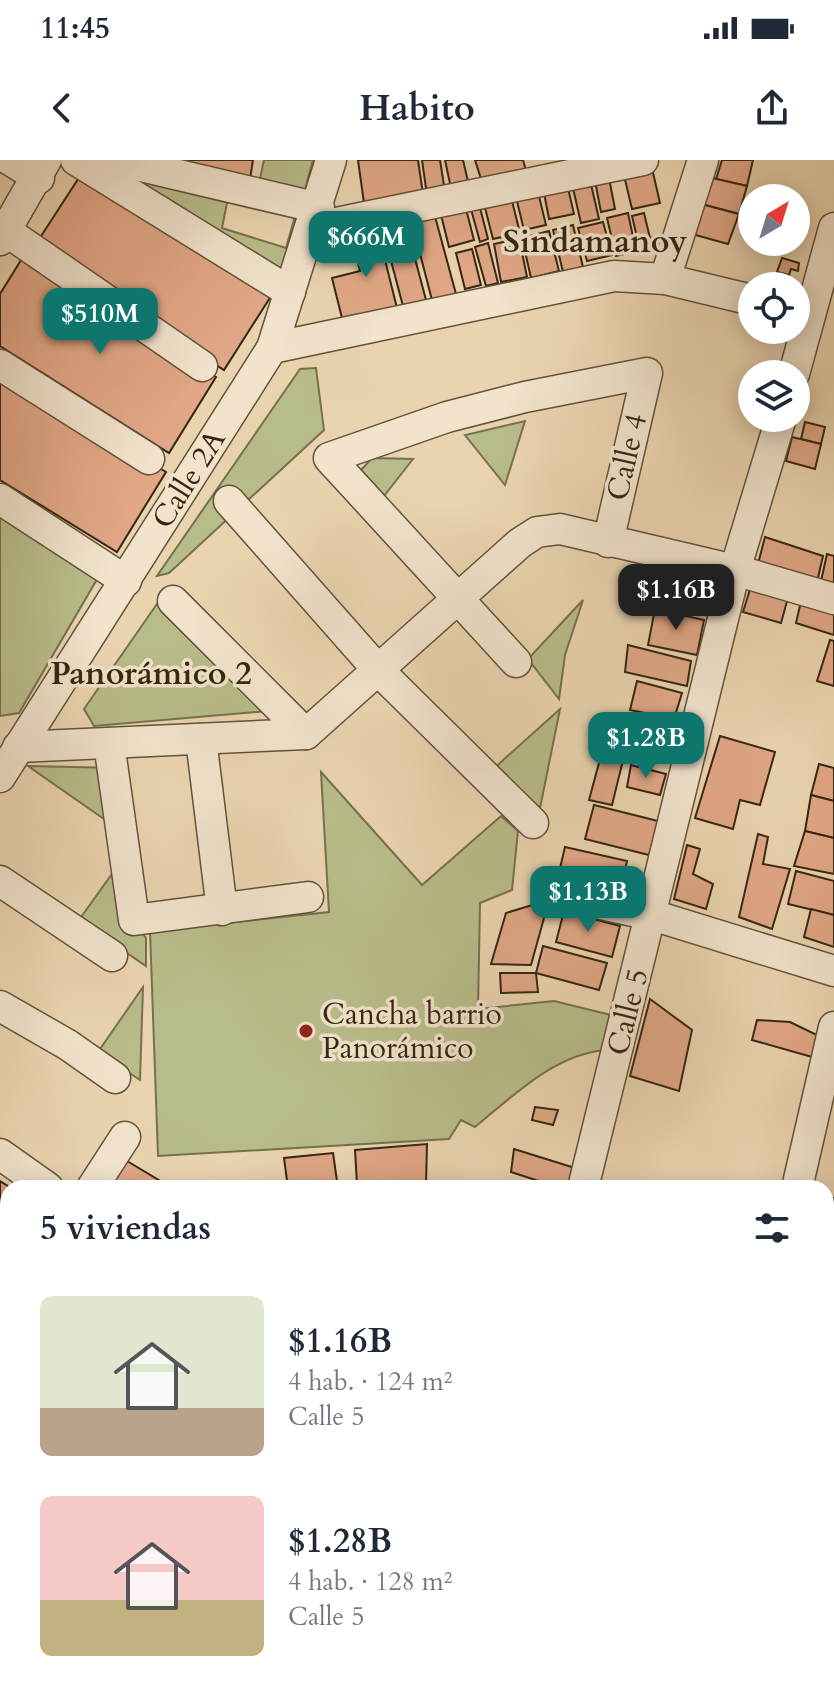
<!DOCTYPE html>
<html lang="es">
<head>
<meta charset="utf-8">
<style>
  :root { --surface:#fff; --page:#f6f6f7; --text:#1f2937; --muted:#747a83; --accent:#0f766e }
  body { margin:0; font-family:Cardo,serif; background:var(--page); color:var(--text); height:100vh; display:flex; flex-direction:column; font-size:30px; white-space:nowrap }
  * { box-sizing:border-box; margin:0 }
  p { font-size:26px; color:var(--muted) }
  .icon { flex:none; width:44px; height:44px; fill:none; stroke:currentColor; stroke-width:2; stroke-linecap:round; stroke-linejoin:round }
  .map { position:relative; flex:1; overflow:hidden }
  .drawer { position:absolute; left:0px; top:1020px; width:834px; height:514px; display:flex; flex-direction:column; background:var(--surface); border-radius:24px 24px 0 0; box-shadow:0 4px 20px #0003 }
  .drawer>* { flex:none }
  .needle { width:52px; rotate:38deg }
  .tools { position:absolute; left:738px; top:24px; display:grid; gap:16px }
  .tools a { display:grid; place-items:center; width:72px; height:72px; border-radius:50%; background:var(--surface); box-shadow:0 4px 20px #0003; font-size:40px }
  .price { position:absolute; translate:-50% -68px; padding:0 18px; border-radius:16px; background:var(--accent); color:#fff; font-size:26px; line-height:52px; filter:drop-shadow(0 2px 4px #0008) }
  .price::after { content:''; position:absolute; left:50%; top:48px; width:24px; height:18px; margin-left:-12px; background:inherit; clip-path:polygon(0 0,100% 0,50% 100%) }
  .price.active { background:#222; color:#fff }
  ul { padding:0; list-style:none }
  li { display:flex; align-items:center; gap:24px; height:200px; padding:0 40px }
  li span { display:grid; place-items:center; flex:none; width:224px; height:160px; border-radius:12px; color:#555 }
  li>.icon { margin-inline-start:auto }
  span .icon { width:96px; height:96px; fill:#fffc; stroke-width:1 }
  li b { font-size:34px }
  h2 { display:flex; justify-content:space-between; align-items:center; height:96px; padding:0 40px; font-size:34px }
  .status { display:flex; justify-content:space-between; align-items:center; height:56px; padding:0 40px; background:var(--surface); direction:ltr }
  .status svg { height:22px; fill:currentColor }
  header { display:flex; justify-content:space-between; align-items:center; height:104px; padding:0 40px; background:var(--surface); font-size:36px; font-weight:700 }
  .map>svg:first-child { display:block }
</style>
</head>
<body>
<div class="status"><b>11:45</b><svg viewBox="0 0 49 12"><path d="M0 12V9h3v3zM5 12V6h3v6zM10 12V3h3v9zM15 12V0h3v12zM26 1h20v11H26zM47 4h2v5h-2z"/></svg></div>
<header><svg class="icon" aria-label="back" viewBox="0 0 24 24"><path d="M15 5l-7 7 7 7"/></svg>Habito<svg class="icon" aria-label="share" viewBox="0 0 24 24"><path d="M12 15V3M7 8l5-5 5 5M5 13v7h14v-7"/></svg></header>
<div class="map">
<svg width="834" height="1533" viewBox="0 0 834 1533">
  <rect width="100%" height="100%" fill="#ead4b0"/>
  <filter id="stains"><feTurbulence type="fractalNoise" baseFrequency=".0025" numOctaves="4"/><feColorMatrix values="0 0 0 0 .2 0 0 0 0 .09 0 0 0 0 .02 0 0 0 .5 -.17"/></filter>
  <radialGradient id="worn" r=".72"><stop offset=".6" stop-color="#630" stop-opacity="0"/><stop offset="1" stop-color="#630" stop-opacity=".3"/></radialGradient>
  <g fill="#b8bc8a" stroke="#76714e" stroke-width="2">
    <path d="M264,0H313L303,37L258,28Z"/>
    <path d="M88,2L229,33L222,68L286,88L297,49H311L289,126Z"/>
    <path d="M316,208L324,270L169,413L157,416L300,209Z"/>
    <path d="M525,261L505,325L465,275Z"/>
    <path d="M372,298L413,299L384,336L361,310Z"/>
    <path d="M0,345L103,409L19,553L0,556Z"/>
    <path d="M583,440L565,495L559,539L528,499Z"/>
    <path d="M159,441L269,551L94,566L84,549Z"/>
    <path d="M560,549L537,663L491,611Z"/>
    <path d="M28,606L117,608L124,673Z"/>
    <path d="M321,612L422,725L501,656L518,671L512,730L480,743L478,849L554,841L615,856L606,890C555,894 514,935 475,967L461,960L449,979L158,996L150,771L329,752Z"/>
    <path d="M127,693L136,764L146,778V806L79,760Z"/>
    <path d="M143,827L140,920L98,892Z"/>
    <path d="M532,1526H636L634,1533H541L531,1530Z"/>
  </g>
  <g fill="#e1a786" stroke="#352613" stroke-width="2">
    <path d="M155,0H253L250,19Z"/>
    <path d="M358,0H418L423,34L364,43Z"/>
    <path d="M422,0H440L445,32L427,35Z"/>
    <path d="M445,0H463L470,30L452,33Z"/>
    <path d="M475,0H523L526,11L482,22Z"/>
    <path d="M722,0H753L747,26L716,19Z"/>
    <path d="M651,4L660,43L632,49L623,11Z"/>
    <path d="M607,8L615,49L601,52L593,11Z"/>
    <path d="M84,10L273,133L224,210L34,87Z"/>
    <path d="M708,17L747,26L739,54L701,44Z"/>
    <path d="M590,20L599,59L581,63L572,24Z"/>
    <path d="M537,28L546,65L524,70L515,33Z"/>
    <path d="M568,28L574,54L549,59L544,33Z"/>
    <path d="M510,33L520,73L493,79L483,40Z"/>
    <path d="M478,40L488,79L480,82L469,42Z"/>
    <path d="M701,44L739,54L728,84L692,74Z"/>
    <path d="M465,45L474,80L449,87L440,51Z"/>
    <path d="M433,49L456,134L432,140L410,55Z"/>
    <path d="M628,53L636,91L616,96L607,58Z"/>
    <path d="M644,53L650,78L669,74L671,87L641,94L632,56Z"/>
    <path d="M404,57L426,140L403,146L381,63Z"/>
    <path d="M603,62L612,95L587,101L578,68Z"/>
    <path d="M376,64L397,148L343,162L332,118L360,111L350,71Z"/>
    <path d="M573,65L583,107L563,112L553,70Z"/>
    <path d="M549,71L559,111L531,118L522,78Z"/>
    <path d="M508,81L511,93L522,92L527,117L501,122L494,84Z"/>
    <path d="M488,83L498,123L486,126L475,87Z"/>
    <path d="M472,89L481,125L465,129L456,93Z"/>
    <path d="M23,97L216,217L169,293L0,186V134Z"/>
    <path d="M782,98L799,103L798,111L791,109L789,115L777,112Z"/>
    <path d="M0,210L166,312L117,392L0,320Z"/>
    <path d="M805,262L825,267L821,284L801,279Z"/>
    <path d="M792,277L821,284L815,309L786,301Z"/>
    <path d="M765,377L823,396L817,422L758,404Z"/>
    <path d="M827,394L834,396V425L821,421Z"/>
    <path d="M662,412L714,421L709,448L657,439Z"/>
    <path d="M752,423L789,434L781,463L743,452Z"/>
    <path d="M802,437L834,447V475L796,463Z"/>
    <path d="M655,449L704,460L697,495L648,485Z"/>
    <path d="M830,480L834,481V526L817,521Z"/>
    <path d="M628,485L691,501L687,526L625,512Z"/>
    <path d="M637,521L682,533L674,559L630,550Z"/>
    <path d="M617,554L673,570L666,595L610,579Z"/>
    <path d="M720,576L775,592L760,645L740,640L733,669L695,658Z"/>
    <path d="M603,588L625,592L612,645L589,640Z"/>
    <path d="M819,604L834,608V641L811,635Z"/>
    <path d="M631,605L666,614L660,635L627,627Z"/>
    <path d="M811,635L834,641V678L805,671Z"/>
    <path d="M594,645L658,661L649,695L585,679Z"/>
    <path d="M805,671L834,678V714L794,706Z"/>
    <path d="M758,674L768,677L763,704L790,709L772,769L739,757Z"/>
    <path d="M687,685L700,689L693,714L713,724L706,749L674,739Z"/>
    <path d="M565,687L627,701L620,734L557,721Z"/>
    <path d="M796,711L834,721V755L788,744Z"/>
    <path d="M549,740L531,805L491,804L506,753Z"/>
    <path d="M811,749L834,755V787L804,777Z"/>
    <path d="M564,751L620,766L612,797L556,782Z"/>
    <path d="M543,786L607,803L599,830L536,813Z"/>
    <path d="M500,813H536L538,832L501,833Z"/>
    <path d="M650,839L692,870L679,931L630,916Z"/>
    <path d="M757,860L790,862L819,876L812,897L752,880Z"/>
    <path d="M535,947L558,950L553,965L532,960Z"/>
    <path d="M427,984L426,1025L357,1024L355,990Z"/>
    <path d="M514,989L578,1009L571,1028H560L511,1012Z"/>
    <path d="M333,993L338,1028H288L284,998Z"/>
    <path d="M117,995L172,1028H98Z"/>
    <path d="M0,1021L11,1028L8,1044L0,1056Z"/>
    <path d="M826,1035L834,1038V1072L828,1095Z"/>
    <path d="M826,1134L834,1136V1223L826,1221L833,1196L826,1194Z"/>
    <path d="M832,1222L834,1223V1295L826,1293V1245Z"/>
    <path d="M826,1324L834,1326V1461L826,1457Z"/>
    <path d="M0,1377L8,1379V1403L0,1401Z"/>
    <path d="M77,1526H104L100,1533H73Z"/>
    <path d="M247,1526H267L270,1527L267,1533H244Z"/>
    <path d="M766,1526H820L819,1533H764Z"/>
  </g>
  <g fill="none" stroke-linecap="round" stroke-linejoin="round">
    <defs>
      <g id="minor">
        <path d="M10,0L39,18"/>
        <path d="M76,0L290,132"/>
        <path d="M115,0L319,48"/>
        <path d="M312,68L643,0"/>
        <path d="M6,71L202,206"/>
        <path d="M0,80L46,0"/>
        <path d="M665,119L703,0"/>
        <path d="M272,188L614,116L665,119L752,140"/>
        <path d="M0,205L149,299"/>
        <path d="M794,214L834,68"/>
        <path d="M0,339L126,421"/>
        <path d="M229,341L378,510L533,663"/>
        <path d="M173,441L306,574"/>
        <path d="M516,502L329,298L447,257L525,237L647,213L608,382"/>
        <path d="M201,579L222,750"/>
        <path d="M109,583L134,760L308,737"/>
        <path d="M18,587L306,574L520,383L537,372L560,369L735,410L834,439"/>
        <path d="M0,617L272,188L331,0"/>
        <path d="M0,721L112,796"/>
        <path d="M564,736L652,755L834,811"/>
        <path d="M0,846L68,885L115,918"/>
        <path d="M0,994L48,1028"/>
        <path d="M92,1028L125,977"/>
        <path d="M583,1028L735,410L781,258"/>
        <path d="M797,1028L834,867"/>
        <path d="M826,1120L834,1122"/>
        <path d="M0,1183L8,1186"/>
        <path d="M0,1231L8,1234"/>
        <path d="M826,1307L834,1309"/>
        <path d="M826,1495L834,1499"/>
        <path d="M134,1526L148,1533"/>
        <path d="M14,1533L16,1526"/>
        <path d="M375,1533L376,1526"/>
        <path d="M443,1533L447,1526"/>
      </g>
    </defs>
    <use href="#minor" stroke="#62523a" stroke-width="33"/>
    <use href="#minor" stroke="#f1e3cc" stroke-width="30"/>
  </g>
  <circle fill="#8f2418" stroke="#f1e3cc" stroke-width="3" cx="306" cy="871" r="8"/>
  <g text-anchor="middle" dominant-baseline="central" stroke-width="7" stroke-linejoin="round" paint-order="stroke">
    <g font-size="30" fill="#352613" stroke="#f1e3cc">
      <text transform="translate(627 297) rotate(-77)">Calle 4</text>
      <text transform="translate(189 319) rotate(-58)">Calle 2A</text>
      <text transform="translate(628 852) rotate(-76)">Calle 5</text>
    </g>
    <g font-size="30" fill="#352613" stroke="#f1e3cc" text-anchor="start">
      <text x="322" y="854">Cancha barrio<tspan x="322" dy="34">Panorámico</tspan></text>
    </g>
    <g font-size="32" font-weight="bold" fill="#352613" stroke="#f1e3cc">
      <text x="595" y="82">Sindamanoy</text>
      <text x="151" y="514">Panorámico 2</text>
    </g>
  </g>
  <rect width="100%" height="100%" filter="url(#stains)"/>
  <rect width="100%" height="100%" fill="url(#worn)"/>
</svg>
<div class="tools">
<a><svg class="needle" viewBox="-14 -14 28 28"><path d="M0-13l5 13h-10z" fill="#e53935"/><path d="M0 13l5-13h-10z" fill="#747a83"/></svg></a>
<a><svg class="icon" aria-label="locate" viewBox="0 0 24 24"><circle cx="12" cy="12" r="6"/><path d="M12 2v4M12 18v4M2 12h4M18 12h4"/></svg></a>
<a><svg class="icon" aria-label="layers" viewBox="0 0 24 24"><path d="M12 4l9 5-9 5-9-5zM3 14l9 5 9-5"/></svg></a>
</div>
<b class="price" style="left:366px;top:119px">$666M</b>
<b class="price" style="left:100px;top:196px">$510M</b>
<b class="price active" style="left:676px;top:472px">$1.16B</b>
<b class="price" style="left:646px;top:620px">$1.28B</b>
<b class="price" style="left:588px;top:774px">$1.13B</b>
<section class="drawer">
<h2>5 viviendas<svg class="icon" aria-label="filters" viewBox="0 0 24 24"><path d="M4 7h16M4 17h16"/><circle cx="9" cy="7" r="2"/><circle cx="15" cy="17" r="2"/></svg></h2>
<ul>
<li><span style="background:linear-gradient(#dfe7d0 70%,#b9a48a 0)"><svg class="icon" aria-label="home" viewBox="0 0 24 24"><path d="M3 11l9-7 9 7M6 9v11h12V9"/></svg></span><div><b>$1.16B</b><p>4 hab. · 124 m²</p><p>Calle 5</p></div></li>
<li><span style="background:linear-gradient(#f6c9c9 65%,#c2b280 0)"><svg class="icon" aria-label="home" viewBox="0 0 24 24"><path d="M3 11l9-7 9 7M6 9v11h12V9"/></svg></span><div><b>$1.28B</b><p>4 hab. · 128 m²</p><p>Calle 5</p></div></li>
</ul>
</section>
</div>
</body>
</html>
